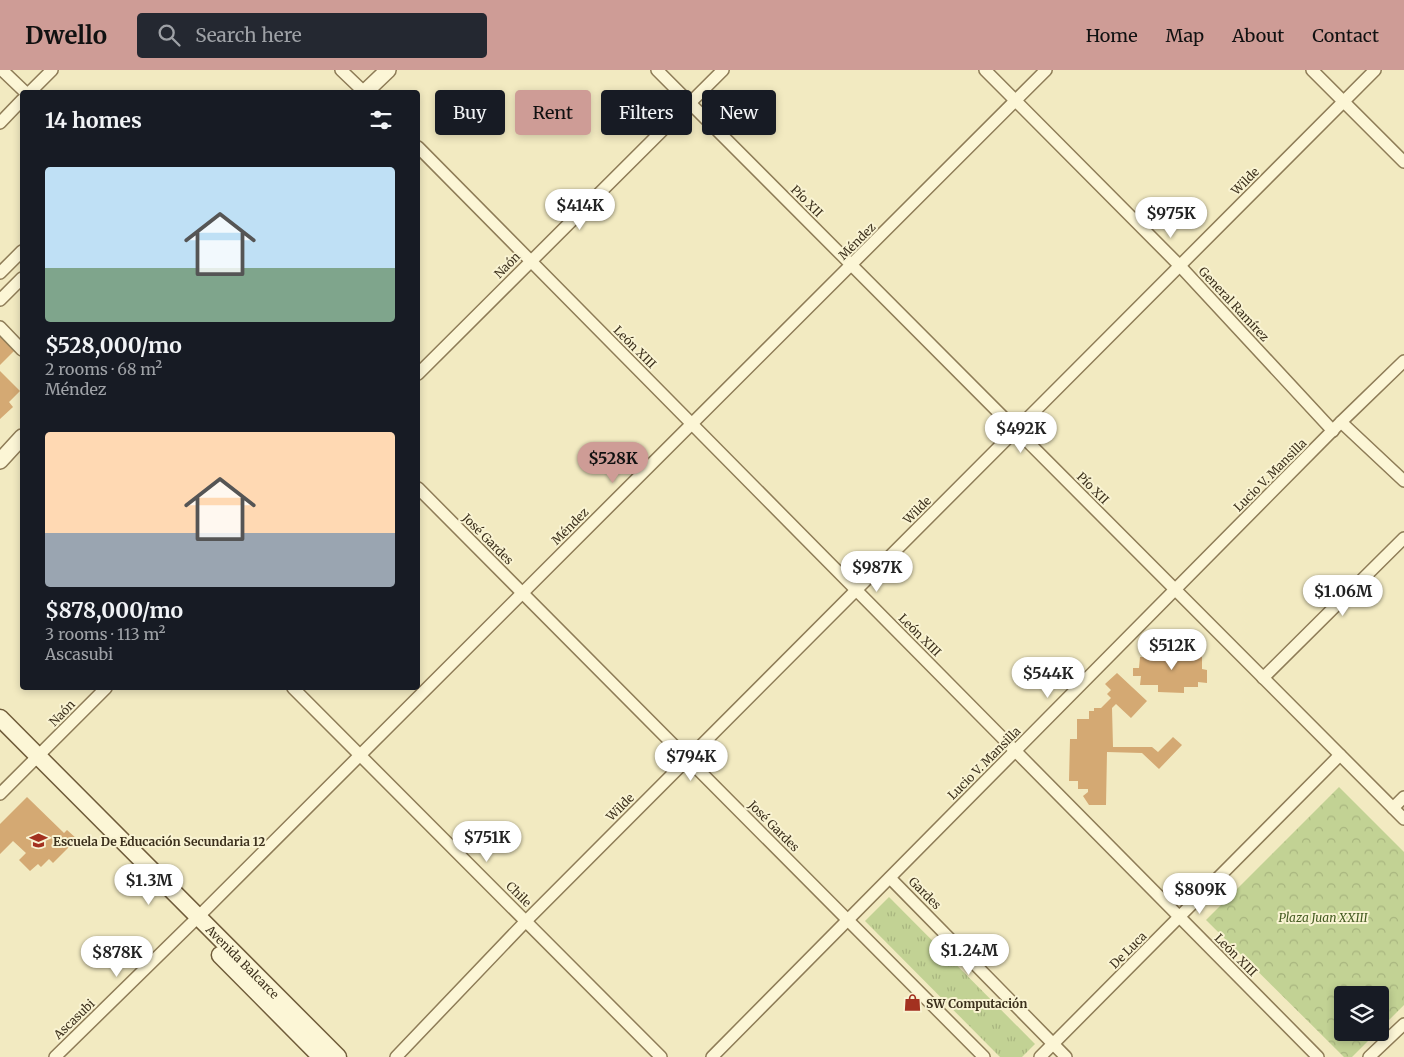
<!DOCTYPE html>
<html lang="en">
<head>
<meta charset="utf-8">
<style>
  :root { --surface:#171b24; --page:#242831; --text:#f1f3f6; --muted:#9ea1a6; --accent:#ce9c96 }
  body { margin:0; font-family:Merriweather,serif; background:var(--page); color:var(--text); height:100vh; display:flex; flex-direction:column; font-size:19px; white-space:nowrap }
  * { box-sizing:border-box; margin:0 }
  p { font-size:16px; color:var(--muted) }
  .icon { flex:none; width:28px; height:28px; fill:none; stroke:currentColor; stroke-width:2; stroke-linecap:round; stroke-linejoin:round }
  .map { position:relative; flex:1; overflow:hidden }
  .panel { position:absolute; left:20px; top:20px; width:400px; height:600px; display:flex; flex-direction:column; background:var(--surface); border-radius:5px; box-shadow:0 2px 8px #0003 }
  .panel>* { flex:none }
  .top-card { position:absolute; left:435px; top:20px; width:475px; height:45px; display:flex; gap:10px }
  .tools { position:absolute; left:1334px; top:916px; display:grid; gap:10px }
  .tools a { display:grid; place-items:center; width:55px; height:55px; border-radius:5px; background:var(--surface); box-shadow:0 2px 8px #0003; font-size:25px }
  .price { position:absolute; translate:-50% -42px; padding:0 11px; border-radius:18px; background:#fff; color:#222; font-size:16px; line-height:32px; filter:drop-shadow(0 1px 2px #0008) }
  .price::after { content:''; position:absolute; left:50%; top:30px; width:15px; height:11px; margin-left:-8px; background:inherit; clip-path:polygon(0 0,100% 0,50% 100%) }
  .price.active { background:var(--accent); color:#111 }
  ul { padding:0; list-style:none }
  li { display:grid; align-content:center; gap:10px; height:265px; padding:0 25px }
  li span { display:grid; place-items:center; height:155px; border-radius:5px; color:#555 }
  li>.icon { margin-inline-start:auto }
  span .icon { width:90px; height:90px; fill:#fffc; stroke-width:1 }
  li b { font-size:21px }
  h2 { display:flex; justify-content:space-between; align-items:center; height:60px; padding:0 25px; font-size:21px }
  .tag { padding:0 18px; border-radius:5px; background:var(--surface); box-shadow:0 2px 8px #0003; font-size:18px; line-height:45px }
  .tag.active { background:var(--accent); color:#111 }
  header { display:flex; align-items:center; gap:30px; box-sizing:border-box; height:70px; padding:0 25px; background:var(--accent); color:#111 }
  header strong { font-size:24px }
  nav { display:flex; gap:28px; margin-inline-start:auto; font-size:18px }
  .search { width:350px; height:45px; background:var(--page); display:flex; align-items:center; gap:12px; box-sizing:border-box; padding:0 18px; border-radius:5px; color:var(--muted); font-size:19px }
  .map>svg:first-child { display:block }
</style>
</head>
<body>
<header>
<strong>Dwello</strong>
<div class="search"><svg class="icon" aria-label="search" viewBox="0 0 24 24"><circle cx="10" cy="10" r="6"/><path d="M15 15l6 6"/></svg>Search here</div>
<nav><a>Home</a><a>Map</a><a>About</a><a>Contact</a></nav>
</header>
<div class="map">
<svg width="1404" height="987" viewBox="0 0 1404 987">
  <defs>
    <pattern id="grass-tufts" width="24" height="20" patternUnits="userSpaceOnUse" patternTransform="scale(1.25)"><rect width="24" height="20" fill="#c2d294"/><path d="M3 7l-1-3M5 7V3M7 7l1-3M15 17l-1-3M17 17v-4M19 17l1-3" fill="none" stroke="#a8b57f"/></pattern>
    <pattern id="park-crowns" width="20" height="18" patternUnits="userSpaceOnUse" patternTransform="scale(1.25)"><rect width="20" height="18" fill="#c2d294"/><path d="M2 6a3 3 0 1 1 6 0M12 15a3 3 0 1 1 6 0" fill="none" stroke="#a8b57f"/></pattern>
  </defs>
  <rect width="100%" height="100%" fill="#f2eac1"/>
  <path fill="url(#grass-tufts)" d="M889,827L1035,974L1022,987H1000L865,851Z"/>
  <path fill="url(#park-crowns)" d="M1339,717L1404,782V935L1380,959V925H1342V962L1376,963L1352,987H1344L1206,850Z"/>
  <g fill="#d4a973">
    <path d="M0,265L15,280L0,295Z"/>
    <path d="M0,301L20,321L9,332L13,337L0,349Z"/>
    <path d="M1151,582L1202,583V599L1207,600V613L1198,612V617H1184V623L1158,622V615H1140L1141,606H1133V598H1139L1140,587H1150Z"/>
    <path d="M1117,603L1147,631L1131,648L1116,634L1112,638L1113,677H1152L1158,682L1173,667L1182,675L1159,699L1142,683L1107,682L1106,735H1089L1083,726L1088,722V719H1078V711H1069L1070,669H1077V649H1089V641H1094V638H1101L1111,628L1107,624L1111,620L1105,614Z"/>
    <path d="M27,727L64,763L67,760L77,769L53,793L49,789L41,797L38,794L30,801L19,790L26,783L13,771L0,784V754Z"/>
  </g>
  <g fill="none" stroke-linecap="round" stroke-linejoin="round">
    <defs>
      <g id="minor">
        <path d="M2,0L25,22"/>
        <path d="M341,0L364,22"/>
        <path d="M657,0L1404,749"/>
        <path d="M985,0L1180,196L1333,361"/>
        <path d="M1312,0L1404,92"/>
        <path d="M30,22L52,0"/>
        <path d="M0,53L22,30"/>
        <path d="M418,77L1318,987"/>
        <path d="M0,203L22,181"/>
        <path d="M0,230L22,208"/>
        <path d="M0,257L22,280"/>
        <path d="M418,304L723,0"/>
        <path d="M1341,352L1404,411"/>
        <path d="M418,418L984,987"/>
        <path d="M1263,608L1404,468"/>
        <path d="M293,618L661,987"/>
        <path d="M0,724L106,618"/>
        <path d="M1393,738L1404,727"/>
        <path d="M890,808L1066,987"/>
        <path d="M55,987L198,847L1046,0"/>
        <path d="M396,987L526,851L1375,0"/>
        <path d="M712,987L1341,352L1404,291"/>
        <path d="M1040,987L1340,685"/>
        <path d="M1369,987L1404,954"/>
      </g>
      <g id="tertiary">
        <path d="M365,22L388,0"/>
        <path d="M0,391L22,367"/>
      </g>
      <g id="secondary">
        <path id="s1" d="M0,648L338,987"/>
        <path d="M220,885L321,987"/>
      </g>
    </defs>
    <use href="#minor" stroke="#8e7c57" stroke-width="14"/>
    <use href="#tertiary" stroke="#8e7c57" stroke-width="18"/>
    <use href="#secondary" stroke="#705c3a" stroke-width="19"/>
    <use href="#minor" stroke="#fcf6d6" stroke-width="11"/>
    <use href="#tertiary" stroke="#fcf6d6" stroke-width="15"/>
    <use href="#secondary" stroke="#fcf6d6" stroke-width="16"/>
  </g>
  <defs>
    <symbol id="school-bare" viewBox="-9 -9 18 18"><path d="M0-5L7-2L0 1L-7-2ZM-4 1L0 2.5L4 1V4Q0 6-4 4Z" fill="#a33120" stroke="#f9f3d2" stroke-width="2.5" paint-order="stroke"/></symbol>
    <symbol id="shop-bare" viewBox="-9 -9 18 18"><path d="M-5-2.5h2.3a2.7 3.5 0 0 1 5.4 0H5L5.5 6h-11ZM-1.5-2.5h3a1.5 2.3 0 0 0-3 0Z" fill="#a33120" stroke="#f9f3d2" stroke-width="2.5" paint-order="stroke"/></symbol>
  </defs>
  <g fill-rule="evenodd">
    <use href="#school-bare" x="26" y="758" width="25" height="25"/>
    <use href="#shop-bare" x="900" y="920" width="25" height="25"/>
  </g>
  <g text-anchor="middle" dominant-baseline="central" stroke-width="4" stroke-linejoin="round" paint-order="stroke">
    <g font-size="12" fill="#3c301c" stroke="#f9f3d2">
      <text transform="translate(1245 111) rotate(-45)">Wilde</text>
      <text transform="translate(807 131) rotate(45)">Pío XII</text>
      <text transform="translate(857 171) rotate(-45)">Méndez</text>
      <text transform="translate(507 195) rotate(-45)">Naón</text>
      <text transform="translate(1234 234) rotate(47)">General Ramírez</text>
      <text transform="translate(635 277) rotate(45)">León XIII</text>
      <text transform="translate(1270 405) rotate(-45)">Lucio V. Mansilla</text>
      <text transform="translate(1093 418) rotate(45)">Pío XII</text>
      <text transform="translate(917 440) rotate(-45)">Wilde</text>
      <text transform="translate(570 456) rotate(-45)">Méndez</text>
      <text transform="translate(488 469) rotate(45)">José Gardes</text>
      <text transform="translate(920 565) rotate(45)">León XIII</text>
      <text transform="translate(62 643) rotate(-46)">Naón</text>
      <text transform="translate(984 693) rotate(-45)">Lucio V. Mansilla</text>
      <text transform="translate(620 737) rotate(-45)">Wilde</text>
      <text transform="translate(774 756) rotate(45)">José Gardes</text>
      <text transform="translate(925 823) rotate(45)">Gardes</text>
      <text transform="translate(519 824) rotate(45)">Chile</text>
      <text transform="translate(1128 880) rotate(-45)">De Luca</text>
      <text transform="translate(1236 885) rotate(45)">León XIII</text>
      <text stroke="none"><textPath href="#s1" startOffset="344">Avenida Balcarce</textPath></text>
      <text transform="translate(74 949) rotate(-44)">Ascasubi</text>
    </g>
    <g font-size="12" font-weight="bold" fill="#3c301c" stroke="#f9f3d2" text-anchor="start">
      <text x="53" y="771">Escuela De Educación Secundaria 12</text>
      <text x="926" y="933">SW Computación</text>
    </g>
    <g font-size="12" font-style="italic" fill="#445b21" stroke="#f9f3d2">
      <text x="1323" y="847">Plaza Juan XXIII</text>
    </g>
  </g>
</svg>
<div class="tools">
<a><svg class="icon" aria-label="layers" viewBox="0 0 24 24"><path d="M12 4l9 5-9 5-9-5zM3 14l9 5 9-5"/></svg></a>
</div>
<b class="price" style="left:580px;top:161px">$414K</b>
<b class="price" style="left:1171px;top:169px">$975K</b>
<b class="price" style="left:1021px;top:384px">$492K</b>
<b class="price active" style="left:613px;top:414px">$528K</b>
<b class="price" style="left:877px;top:523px">$987K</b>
<b class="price" style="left:1343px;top:547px">$1.06M</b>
<b class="price" style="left:1172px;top:601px">$512K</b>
<b class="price" style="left:1048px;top:629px">$544K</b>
<b class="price" style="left:691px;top:712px">$794K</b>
<b class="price" style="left:487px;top:793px">$751K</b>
<b class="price" style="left:149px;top:836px">$1.3M</b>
<b class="price" style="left:1200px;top:845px">$809K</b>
<b class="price" style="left:969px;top:906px">$1.24M</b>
<b class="price" style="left:117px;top:908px">$878K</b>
<div class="top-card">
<a class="tag">Buy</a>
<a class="tag active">Rent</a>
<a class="tag">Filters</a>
<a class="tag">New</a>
</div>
<section class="panel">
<h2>14 homes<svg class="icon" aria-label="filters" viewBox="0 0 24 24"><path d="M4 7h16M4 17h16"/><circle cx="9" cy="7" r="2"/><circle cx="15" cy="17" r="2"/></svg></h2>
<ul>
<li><span style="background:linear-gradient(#bfe0f5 65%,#7fa58c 0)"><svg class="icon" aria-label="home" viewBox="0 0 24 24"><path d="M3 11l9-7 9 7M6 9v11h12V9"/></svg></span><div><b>$528,000/mo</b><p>2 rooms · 68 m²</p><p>Méndez</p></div></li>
<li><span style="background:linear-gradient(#ffd9b3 65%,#9aa5b1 0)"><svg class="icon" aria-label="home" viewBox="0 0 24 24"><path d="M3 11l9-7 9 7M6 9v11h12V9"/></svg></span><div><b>$878,000/mo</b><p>3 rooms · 113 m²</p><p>Ascasubi</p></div></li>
</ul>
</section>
</div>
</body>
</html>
